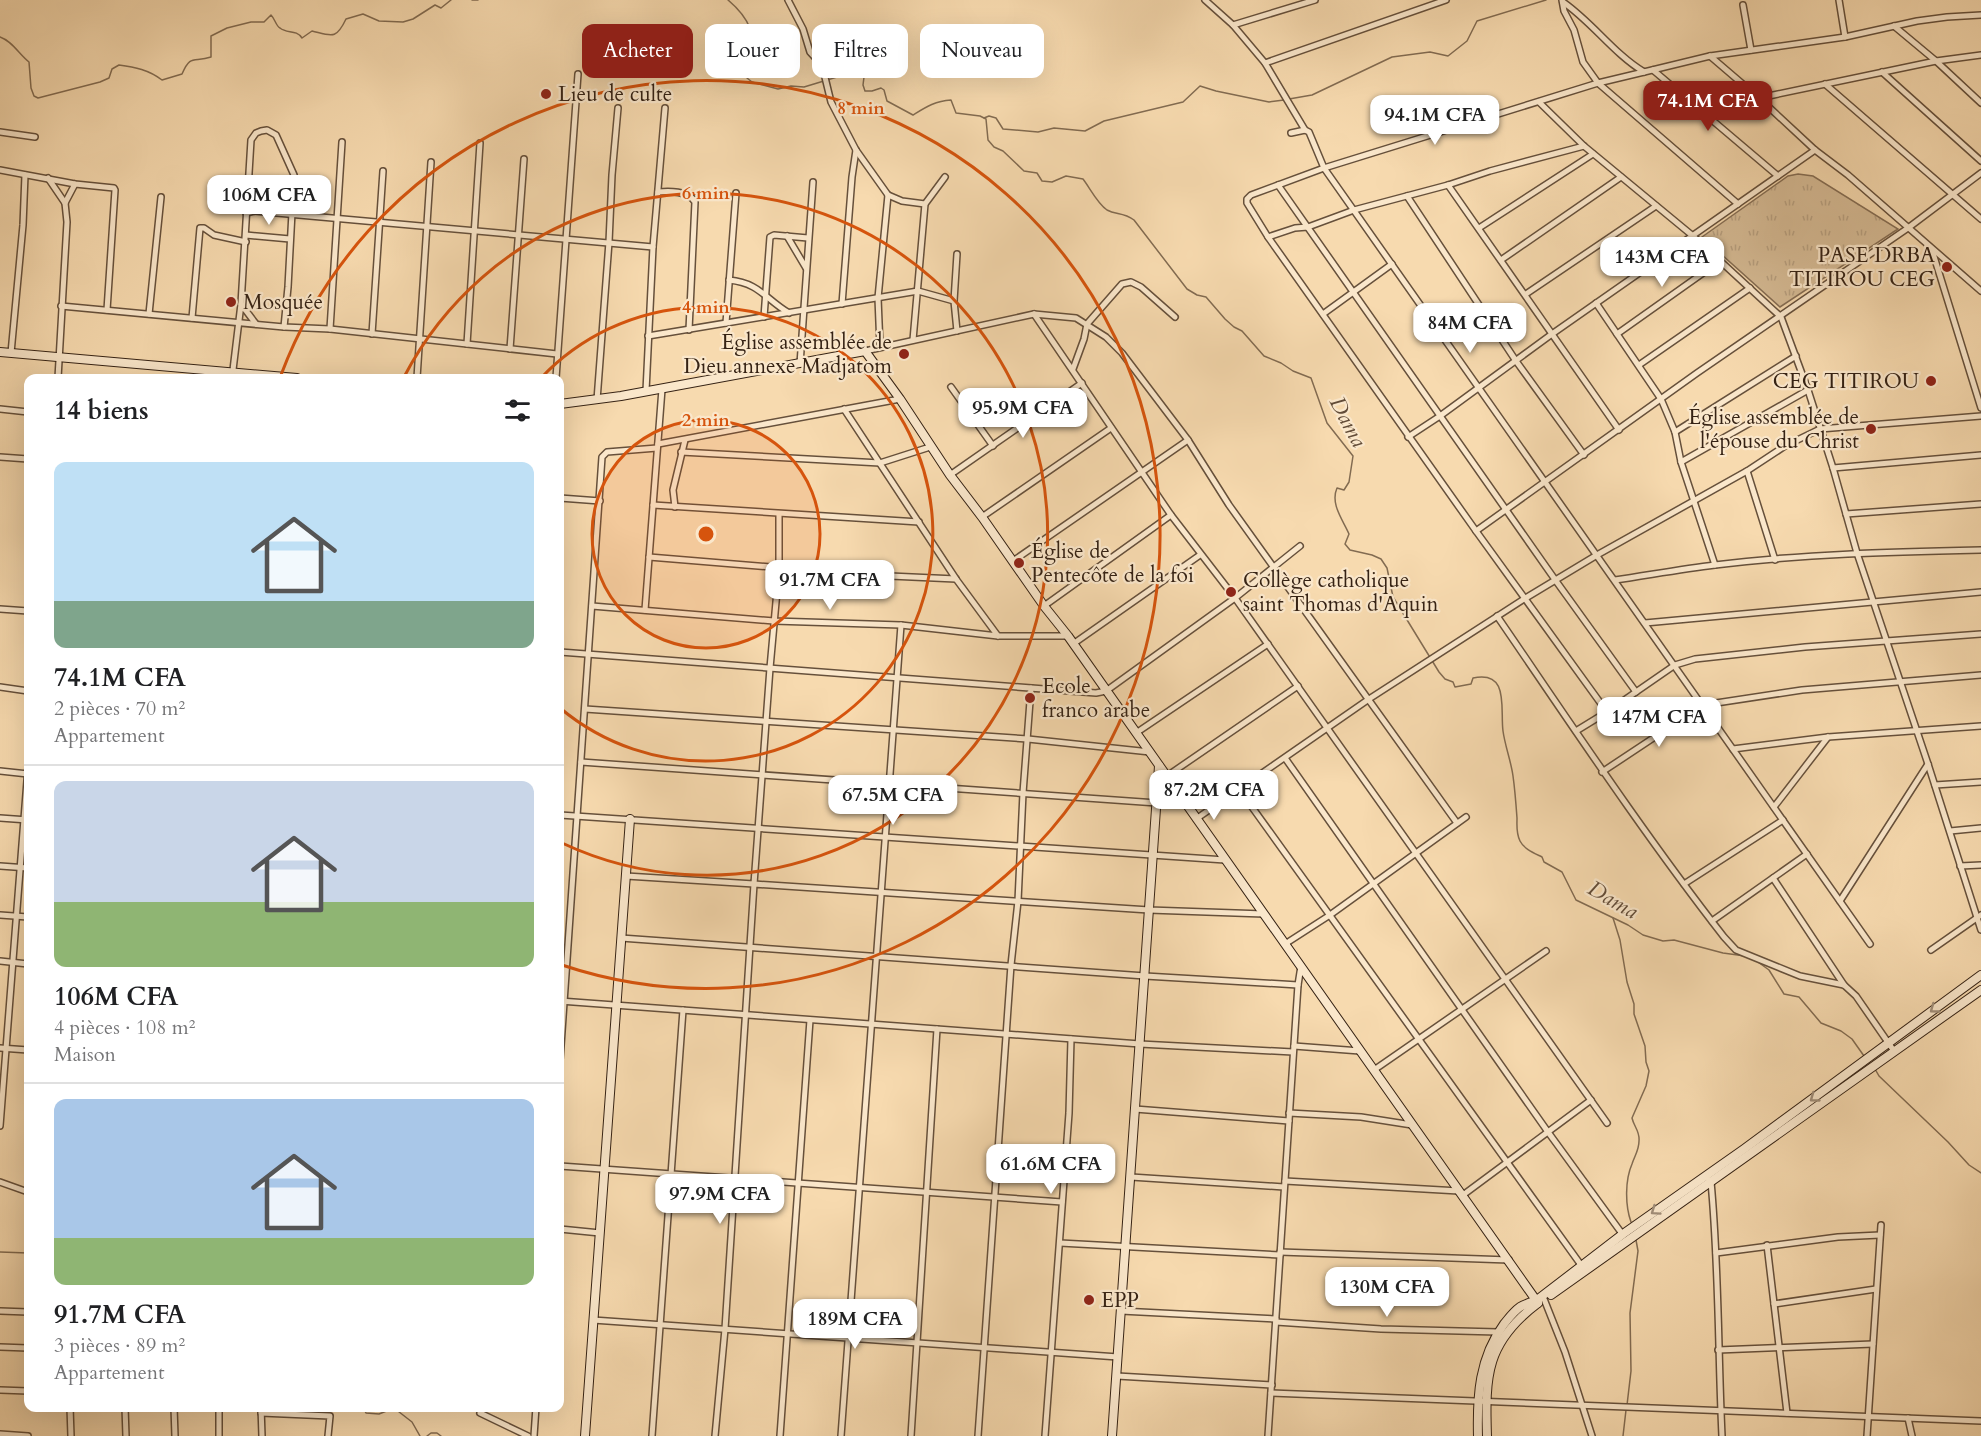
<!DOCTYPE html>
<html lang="fr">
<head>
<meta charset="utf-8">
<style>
  :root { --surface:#fff; --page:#f2f2f2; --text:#202124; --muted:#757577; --line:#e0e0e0; --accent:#8f2418 }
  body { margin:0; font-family:Cardo,serif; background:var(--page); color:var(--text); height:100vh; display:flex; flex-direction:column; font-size:22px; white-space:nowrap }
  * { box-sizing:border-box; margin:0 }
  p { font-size:20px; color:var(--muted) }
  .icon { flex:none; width:33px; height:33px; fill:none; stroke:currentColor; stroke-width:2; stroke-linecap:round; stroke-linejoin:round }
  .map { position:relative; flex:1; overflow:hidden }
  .side { position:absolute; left:24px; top:374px; width:540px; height:1038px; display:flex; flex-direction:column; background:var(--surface); border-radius:12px; box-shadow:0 6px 24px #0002 }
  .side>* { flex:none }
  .banner { position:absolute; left:582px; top:24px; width:570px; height:54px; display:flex; gap:12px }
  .price { position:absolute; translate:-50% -51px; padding:0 14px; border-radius:12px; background:#fff; color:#222; font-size:20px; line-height:39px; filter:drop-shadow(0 2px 3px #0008) }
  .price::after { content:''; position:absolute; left:50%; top:36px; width:18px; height:14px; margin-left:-9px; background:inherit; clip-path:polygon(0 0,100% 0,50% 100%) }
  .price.selected { background:var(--accent); color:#fff }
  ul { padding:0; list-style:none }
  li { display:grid; align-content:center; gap:12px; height:318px; padding:0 30px }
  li+li { border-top:2px solid var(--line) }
  li span { display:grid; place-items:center; height:186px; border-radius:12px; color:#555 }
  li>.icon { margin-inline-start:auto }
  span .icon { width:108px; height:108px; fill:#fffc; stroke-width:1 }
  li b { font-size:26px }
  h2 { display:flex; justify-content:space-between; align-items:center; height:72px; padding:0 30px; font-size:26px }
  .tag { padding:0 21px; border-radius:12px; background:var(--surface); box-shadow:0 6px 24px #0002; font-size:21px; line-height:54px }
  .tag.selected { background:var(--accent); color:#fff }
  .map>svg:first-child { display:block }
</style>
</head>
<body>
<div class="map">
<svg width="1981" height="1436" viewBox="0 0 1981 1436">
  <defs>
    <pattern id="park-tufts" width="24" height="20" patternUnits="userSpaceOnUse" patternTransform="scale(1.5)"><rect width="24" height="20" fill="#d6bb95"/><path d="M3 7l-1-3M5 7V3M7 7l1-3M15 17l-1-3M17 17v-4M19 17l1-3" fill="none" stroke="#b8a080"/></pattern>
  </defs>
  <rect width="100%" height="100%" fill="#f7daaf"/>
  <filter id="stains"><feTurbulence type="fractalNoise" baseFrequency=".00333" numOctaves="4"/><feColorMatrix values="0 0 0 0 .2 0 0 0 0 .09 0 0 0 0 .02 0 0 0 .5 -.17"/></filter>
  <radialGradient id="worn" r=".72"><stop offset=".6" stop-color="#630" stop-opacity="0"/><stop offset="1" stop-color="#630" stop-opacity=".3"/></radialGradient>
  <path fill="url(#park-tufts)" stroke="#866e54" stroke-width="1.5" d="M1798,174L1813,176L1898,229L1780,307L1702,237L1788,176Z"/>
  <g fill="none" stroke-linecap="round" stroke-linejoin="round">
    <g stroke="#826b51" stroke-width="1.5">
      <path d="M472,0H478"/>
      <path d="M728,0C747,16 761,38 747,62L743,60L742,67L747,78L752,82L778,89L791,86L804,87L837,77L861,74L864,77L863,85L865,91H872L881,88L884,90L887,101L913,115C926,107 935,101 951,100L956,113L980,116L986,119L988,140L994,147L1003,151L1024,171L1037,173L1042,181L1052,182L1066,176L1083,179C1090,188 1097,203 1107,210C1116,215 1123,212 1134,220L1187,289L1197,295L1206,297L1225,319L1234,327L1242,331L1264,356L1281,363L1293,371L1311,378L1327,423L1353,456L1349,482L1344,490L1337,488C1330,504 1343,520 1349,534L1345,544L1350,550L1372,555L1381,559L1387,568L1393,597L1439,672L1445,679L1453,682L1455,687L1471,684L1473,678C1510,670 1500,709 1503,731C1505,746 1511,761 1513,776C1515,790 1516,804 1517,818C1517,826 1516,833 1520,841C1524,849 1534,853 1542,857L1544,862L1562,872L1576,900L1628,925L1643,935L1663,941L1674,940L1723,953L1745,956"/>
      <path d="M0,37C12,41 19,54 29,62L31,88L34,96L38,98L100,82L109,78L112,69L119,65C135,67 149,70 162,80L182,74C191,53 194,63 211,57V36L227,28L251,22H264L271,15C275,19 276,26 280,28C287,34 296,29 302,38L312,31C332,36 336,40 346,19L363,14L379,21L403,22L413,19L435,5L441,8L451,0"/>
      <path d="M1289,99L1312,95L1392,57L1430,52L1448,56L1467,41L1477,21L1546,0"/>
      <path d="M984,118L989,116L996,118L1003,129L1038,132L1054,128L1085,131L1104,121L1183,102L1200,86L1216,91L1269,102L1284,100"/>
      <path d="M1613,918L1620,940L1627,982L1634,1004V1014L1645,1046L1646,1062L1649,1071L1646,1086L1632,1118C1634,1127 1640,1131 1639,1141C1639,1150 1635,1155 1632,1164C1625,1180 1625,1205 1631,1222"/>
      <path d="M1758,962L1769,970L1784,994L1799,997L1821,1023L1841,1031L1852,1039L1864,1056"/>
      <path d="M1875,1069L1879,1076L1948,1142L1969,1165L1981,1173"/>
      <path d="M0,1252L28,1253"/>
      <path d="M1627,1405L1631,1371L1630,1313L1638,1251L1636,1240"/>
      <path d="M363,1407L366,1413L379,1414L394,1408L412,1422L420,1436"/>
      <path d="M427,1436L431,1433H437L441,1436"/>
      <path d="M1623,1436L1626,1410"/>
    </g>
    <defs>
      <g id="street">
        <path d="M788,0L803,29L810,52L822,65L831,102L856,150L888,195L902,201L925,204"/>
        <path d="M1205,0L1233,25L1265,63L1305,130"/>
        <path d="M1562,0L1564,11L1574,30L1583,62L1598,83L1738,204"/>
        <path d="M1839,0L1845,37"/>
        <path d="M1563,2C1593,23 1613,53 1644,72"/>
        <path d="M1743,5L1751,50"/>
        <path d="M1233,25L1315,0"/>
        <path d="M1894,26L1936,61L1981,103"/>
        <path d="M1710,56L1759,98L1815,150L1848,175L1981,291"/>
        <path d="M1265,63L1446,0"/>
        <path d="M1653,70L1778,176"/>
        <path d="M1882,72L1981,161"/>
        <path d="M1825,84L1981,219"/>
        <path d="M1759,98L1936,61L1981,55"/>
        <path d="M1539,102L1584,146L1693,236L1781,317L1808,390L1833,468L1857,553L1928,764L1981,930"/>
        <path d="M0,132L35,137"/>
        <path d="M1291,133L1305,130L1309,132L1324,168L1870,944"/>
        <path d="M0,170L75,184L114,188L115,190L107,310"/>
        <path d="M48,178L65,203"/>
        <path d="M1278,185L1556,581L1636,692"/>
        <path d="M1448,185L1619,430"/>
        <path d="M658,192C669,191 689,191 695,202L689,330"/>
        <path d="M1407,196L1516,361L1584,455"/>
        <path d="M246,213L254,211L653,247"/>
        <path d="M1479,228L1593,154"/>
        <path d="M246,235L290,239"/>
        <path d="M787,236L806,268"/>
        <path d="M1268,237L1295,228L1308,227L1354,210L1448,185L1490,171L1584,146"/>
        <path d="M1932,250L1981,408"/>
        <path d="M1501,260L1621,177"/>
        <path d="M729,280C760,283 765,299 789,313"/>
        <path d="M1526,294L1656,206"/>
        <path d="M1596,303L1661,399L1675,432L1681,462L1715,565"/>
        <path d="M241,304L256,324"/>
        <path d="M842,304L852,177L856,150"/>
        <path d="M61,306L284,327L330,329L557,354"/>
        <path d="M149,314L161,197"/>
        <path d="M1034,314L1171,515L1235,598L1607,1123"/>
        <path d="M1323,314L1392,264"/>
        <path d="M764,317L770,237L774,235L808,238"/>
        <path d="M192,318L200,228H204L214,235L246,242"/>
        <path d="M726,323L736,193"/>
        <path d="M330,329L342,142"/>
        <path d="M957,331L954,301L957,254"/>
        <path d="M372,334L383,171"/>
        <path d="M1617,334L1720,261"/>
        <path d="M648,336L918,291L954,301"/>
        <path d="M913,340L925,204L945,177"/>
        <path d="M467,344L480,143"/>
        <path d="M880,347L878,298L888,195"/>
        <path d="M510,349L524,159"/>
        <path d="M865,351L1034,314L1076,318L1106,337L1122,353L1188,440L1229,505L1457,823"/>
        <path d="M11,353L23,225L25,175"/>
        <path d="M800,364L813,182"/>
        <path d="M1639,365L1750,288"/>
        <path d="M1073,369L1084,339L1087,324L1122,284L1131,282L1141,287L1175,317"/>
        <path d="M58,378L67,222L65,203L75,184"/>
        <path d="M232,378L241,304L251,140L256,133L261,131L267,130L276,135L294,175L288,287L284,327"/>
        <path d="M417,378L431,162"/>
        <path d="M556,378L578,74"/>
        <path d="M951,387L993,446"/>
        <path d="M646,391L653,247L665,108"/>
        <path d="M597,400L609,242L612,175L618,108"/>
        <path d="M0,409L28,412"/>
        <path d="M844,409L956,579L998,636"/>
        <path d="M1675,432L1796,356"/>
        <path d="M1408,437L1440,416L1552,334L1815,150"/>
        <path d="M658,444L900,399"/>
        <path d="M681,452L880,463L930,447"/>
        <path d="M0,457L28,459"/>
        <path d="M1681,462L1808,390"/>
        <path d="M1833,468L1981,455"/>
        <path d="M1747,471L1775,560"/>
        <path d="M950,475L1082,383"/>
        <path d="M560,498L600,501"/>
        <path d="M653,505L919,522"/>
        <path d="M675,507L673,490L685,440"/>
        <path d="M1846,514L1981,504"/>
        <path d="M982,517L1111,428"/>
        <path d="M1476,531L1697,373L1908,228L1981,173"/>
        <path d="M649,557L868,575L956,579"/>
        <path d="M1013,561L1188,440"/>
        <path d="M1615,580C1649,575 1682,569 1715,565C1803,554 1892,552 1981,550"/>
        <path d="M592,606L774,621L901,625L998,636H1068"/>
        <path d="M1044,606L1171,515"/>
        <path d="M0,609L28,611"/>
        <path d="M645,610L662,389"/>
        <path d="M1497,616C1571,724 1643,833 1724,937L1736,950L1800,976L1844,985L1856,996L1894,1051"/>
        <path d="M1645,623L1981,592"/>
        <path d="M1073,644L1200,555"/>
        <path d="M560,652L1096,693L1106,691L1235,598L1300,546"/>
        <path d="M0,687L28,691"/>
        <path d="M585,709L1028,739L1150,752"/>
        <path d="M1607,712L1476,531L1268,237L1247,203V199L1251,195L1324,168L1598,83L1644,72L1710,56L1845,37L1917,21L1947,17L1981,15"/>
        <path d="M1576,731L1607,712L1675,665L1695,659L1805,647L1981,634"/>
        <path d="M1136,733L1268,644"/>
        <path d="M1733,749L1828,737L1981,726"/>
        <path d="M1285,758L1548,1132L1623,1235"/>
        <path d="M581,762L1157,803"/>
        <path d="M0,771L28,774"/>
        <path d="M1602,772L1703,705L1802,690L1981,675"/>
        <path d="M1167,776L1298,686"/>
        <path d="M1935,785L1981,782"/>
        <path d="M1239,789L1581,1265"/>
        <path d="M1774,807L1828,737"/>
        <path d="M560,815L1225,860"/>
        <path d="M0,818L28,820"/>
        <path d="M1196,819L1369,699L1524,599L1597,555L1747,471L1785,446L1820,429L1981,416"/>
        <path d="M1950,831L1981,828"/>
        <path d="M0,866L28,868"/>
        <path d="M1960,866L1981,865"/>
        <path d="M626,876L754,884L770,668L779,569V514"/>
        <path d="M1773,878L1844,985"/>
        <path d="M1684,884L1783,820"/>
        <path d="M1840,901L1928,764"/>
        <path d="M0,915L28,917"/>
        <path d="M1712,921L1807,854"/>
        <path d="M621,938L1145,976L1298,985"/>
        <path d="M1285,944L1330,915L1466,817"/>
        <path d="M1931,950L1981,915"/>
        <path d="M0,961L28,964"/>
        <path d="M560,1001L1140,1044L1293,1052"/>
        <path d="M1294,1046L1360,1051"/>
        <path d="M0,1048L28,1050"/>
        <path d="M560,1060L602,457L607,452L657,448"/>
        <path d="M1374,1070L1546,951"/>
        <path d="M1135,1109L1289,1121"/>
        <path d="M1289,1113L1361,1117L1412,1125"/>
        <path d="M0,1126L28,768"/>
        <path d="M560,1166L1062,1202"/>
        <path d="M1131,1177L1284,1187"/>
        <path d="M1709,1180L1711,1182C1719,1266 1718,1352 1722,1436"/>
        <path d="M1285,1181L1459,1191"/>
        <path d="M0,1182L28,1192"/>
        <path d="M1463,1195L1591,1100"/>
        <path d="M560,1229L600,1233"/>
        <path d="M1060,1243L1280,1255"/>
        <path d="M1767,1245L1787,1413"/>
        <path d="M1280,1252L1509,1260"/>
        <path d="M1716,1253L1838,1237L1880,1235"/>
        <path d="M1544,1299L1565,1352L1592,1436"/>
        <path d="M1774,1304L1876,1289"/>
        <path d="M0,1311L28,1312"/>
        <path d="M1121,1311L1276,1319"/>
        <path d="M593,1320L1118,1357"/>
        <path d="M1276,1322L1381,1329L1498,1332"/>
        <path d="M0,1347L28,1348"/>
        <path d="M1718,1350L1873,1344"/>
        <path d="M1117,1376L1272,1385"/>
        <path d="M0,1390L28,1391"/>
        <path d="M1271,1393L1981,1421"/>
        <path d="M70,1407L71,1436"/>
        <path d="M125,1407L126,1436"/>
        <path d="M174,1407L175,1436"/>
        <path d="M219,1407V1436"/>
        <path d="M261,1407L262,1436"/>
        <path d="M483,1407L480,1413L528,1436"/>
        <path d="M261,1413L330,1416L328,1436"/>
        <path d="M1908,1418L1912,1436"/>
        <path d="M0,1434L28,1436"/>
        <path d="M534,1436L536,1407"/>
        <path d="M652,1436L683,1010"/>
        <path d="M715,1436L725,1329L754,884L1149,910L1264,914"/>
        <path d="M780,1436L810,1020"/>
        <path d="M841,1436L901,625"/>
        <path d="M911,1436L937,1029"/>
        <path d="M978,1436L1011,965L1018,901L1023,793L1031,688"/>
        <path d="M1045,1436L1069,1113L1071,1039"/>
        <path d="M1268,1436L1298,985L1301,966"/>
        <path d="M1867,1436L1881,1225"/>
      </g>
      <g id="secondary">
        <path d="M0,352L297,378"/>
        <path d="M560,404L621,396L865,351L900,399L950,475L982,517L1044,606L1068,636L1538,1303"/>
        <path d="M1551,1295L1981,990"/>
        <path d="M585,1436L630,819"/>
        <path d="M1112,1436L1159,766"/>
        <path d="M1478,1436C1477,1396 1479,1358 1504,1324C1509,1318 1513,1312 1520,1307C1525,1304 1532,1302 1537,1300L1623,1234L1744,1149L1981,975"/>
        <path d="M1487,1436C1485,1375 1486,1342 1538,1303"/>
      </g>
    </defs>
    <use href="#street" stroke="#66503b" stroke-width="8"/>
    <use href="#secondary" stroke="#352214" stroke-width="10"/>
    <use href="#street" stroke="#fae7cb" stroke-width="5"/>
    <use href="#secondary" stroke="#fae7cb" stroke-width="8"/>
  </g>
  <defs><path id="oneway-chevron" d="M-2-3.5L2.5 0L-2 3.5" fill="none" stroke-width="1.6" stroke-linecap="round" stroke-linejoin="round" transform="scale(1.5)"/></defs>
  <g stroke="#a18e79">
    <use href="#oneway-chevron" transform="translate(1934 1009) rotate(144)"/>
    <use href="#oneway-chevron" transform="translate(1814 1098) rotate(144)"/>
    <use href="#oneway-chevron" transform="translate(1655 1211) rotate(145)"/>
  </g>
  <circle cx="706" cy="534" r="114" fill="#d6540d" fill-opacity=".12"/>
  <g fill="none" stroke="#d6540d" stroke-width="3">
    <circle cx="706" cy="534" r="114"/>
    <path d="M541 378A227 227 0 1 1 560 708"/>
    <path d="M404 377A341 341 0 1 1 562 843"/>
    <path d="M281 375A454 454 0 1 1 562 965"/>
  </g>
  <g fill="#8f2418" stroke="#fae7cb" stroke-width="2">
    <circle cx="546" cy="94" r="6"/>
    <circle cx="1947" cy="267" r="6"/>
    <circle cx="231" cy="302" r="6"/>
    <circle cx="904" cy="354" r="6"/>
    <circle cx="1931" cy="381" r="6"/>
    <circle cx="1871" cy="429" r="6"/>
    <circle cx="1019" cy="563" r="6"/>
    <circle cx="1231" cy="592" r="6"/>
    <circle cx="1030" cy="698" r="6"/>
    <circle cx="1089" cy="1300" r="6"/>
  </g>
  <g text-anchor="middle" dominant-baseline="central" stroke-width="4.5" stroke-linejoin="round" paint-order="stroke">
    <g font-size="21" fill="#352214" stroke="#fae7cb" text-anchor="start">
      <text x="558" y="94">Lieu de culte</text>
      <text x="1935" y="255" text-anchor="end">PASE DRBA<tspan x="1935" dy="24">TITIROU CEG</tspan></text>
      <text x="243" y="302">Mosquée</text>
      <text x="892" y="342" text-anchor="end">Église assemblée de<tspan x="892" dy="24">Dieu annexe Madjatom</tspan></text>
      <text x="1919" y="381" text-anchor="end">CEG TITIROU</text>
      <text x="1859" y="417" text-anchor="end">Église assemblée de<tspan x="1859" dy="24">l'épouse du Christ</tspan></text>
      <text x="1031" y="551">Église de<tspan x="1031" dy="24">Pentecôte de la foi</tspan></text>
      <text x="1243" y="580">Collège catholique<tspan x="1243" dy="24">saint Thomas d'Aquin</tspan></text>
      <text x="1042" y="686">Ecole<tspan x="1042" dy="24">franco arabe</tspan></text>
      <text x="1101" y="1300">EPP</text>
    </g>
    <g font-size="22" font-style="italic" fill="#624c38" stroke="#fae7cb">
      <text transform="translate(1348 422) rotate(62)">Dama</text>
      <text transform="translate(1613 900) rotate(30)">Dama</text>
    </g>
  </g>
  <circle cx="706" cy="534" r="9" fill="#d6540d" stroke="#fae7cb" stroke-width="3"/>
  <g font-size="18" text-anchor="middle" font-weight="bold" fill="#d6540d" stroke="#fae7cb" stroke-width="4.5" stroke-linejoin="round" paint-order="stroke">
    <text x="861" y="114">8 min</text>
    <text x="706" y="199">6 min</text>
    <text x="706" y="313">4 min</text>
    <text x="706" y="426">2 min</text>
  </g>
  <rect width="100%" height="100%" filter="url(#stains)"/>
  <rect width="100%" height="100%" fill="url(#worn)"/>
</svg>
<b class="price selected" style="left:1708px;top:132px">74.1M CFA</b>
<b class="price" style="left:1435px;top:146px">94.1M CFA</b>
<b class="price" style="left:269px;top:226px">106M CFA</b>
<b class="price" style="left:1662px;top:288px">143M CFA</b>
<b class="price" style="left:1470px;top:354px">84M CFA</b>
<b class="price" style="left:1023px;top:439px">95.9M CFA</b>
<b class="price" style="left:830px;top:611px">91.7M CFA</b>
<b class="price" style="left:1659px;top:748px">147M CFA</b>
<b class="price" style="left:1214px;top:821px">87.2M CFA</b>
<b class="price" style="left:893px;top:826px">67.5M CFA</b>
<b class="price" style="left:1051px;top:1195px">61.6M CFA</b>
<b class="price" style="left:720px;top:1225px">97.9M CFA</b>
<b class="price" style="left:1387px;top:1318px">130M CFA</b>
<b class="price" style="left:855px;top:1350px">189M CFA</b>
<div class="banner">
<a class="tag selected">Acheter</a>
<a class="tag">Louer</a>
<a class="tag">Filtres</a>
<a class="tag">Nouveau</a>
</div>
<section class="side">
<h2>14 biens<svg class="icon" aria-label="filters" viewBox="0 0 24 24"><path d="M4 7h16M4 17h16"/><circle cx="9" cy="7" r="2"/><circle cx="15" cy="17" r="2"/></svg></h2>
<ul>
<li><span style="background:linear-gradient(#bfe0f5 75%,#7fa58c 0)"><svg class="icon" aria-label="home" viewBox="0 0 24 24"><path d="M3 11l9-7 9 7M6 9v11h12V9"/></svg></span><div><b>74.1M CFA</b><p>2 pièces · 70 m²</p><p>Appartement</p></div></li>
<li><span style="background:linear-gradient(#c9d6e8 65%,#8fb573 0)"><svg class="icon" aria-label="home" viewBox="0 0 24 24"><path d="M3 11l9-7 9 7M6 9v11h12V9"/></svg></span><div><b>106M CFA</b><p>4 pièces · 108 m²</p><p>Maison</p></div></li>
<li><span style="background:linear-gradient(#a9c7e8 75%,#8fb573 0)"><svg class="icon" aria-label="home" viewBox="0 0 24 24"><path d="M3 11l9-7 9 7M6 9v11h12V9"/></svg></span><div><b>91.7M CFA</b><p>3 pièces · 89 m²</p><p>Appartement</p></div></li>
</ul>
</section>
</div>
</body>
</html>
